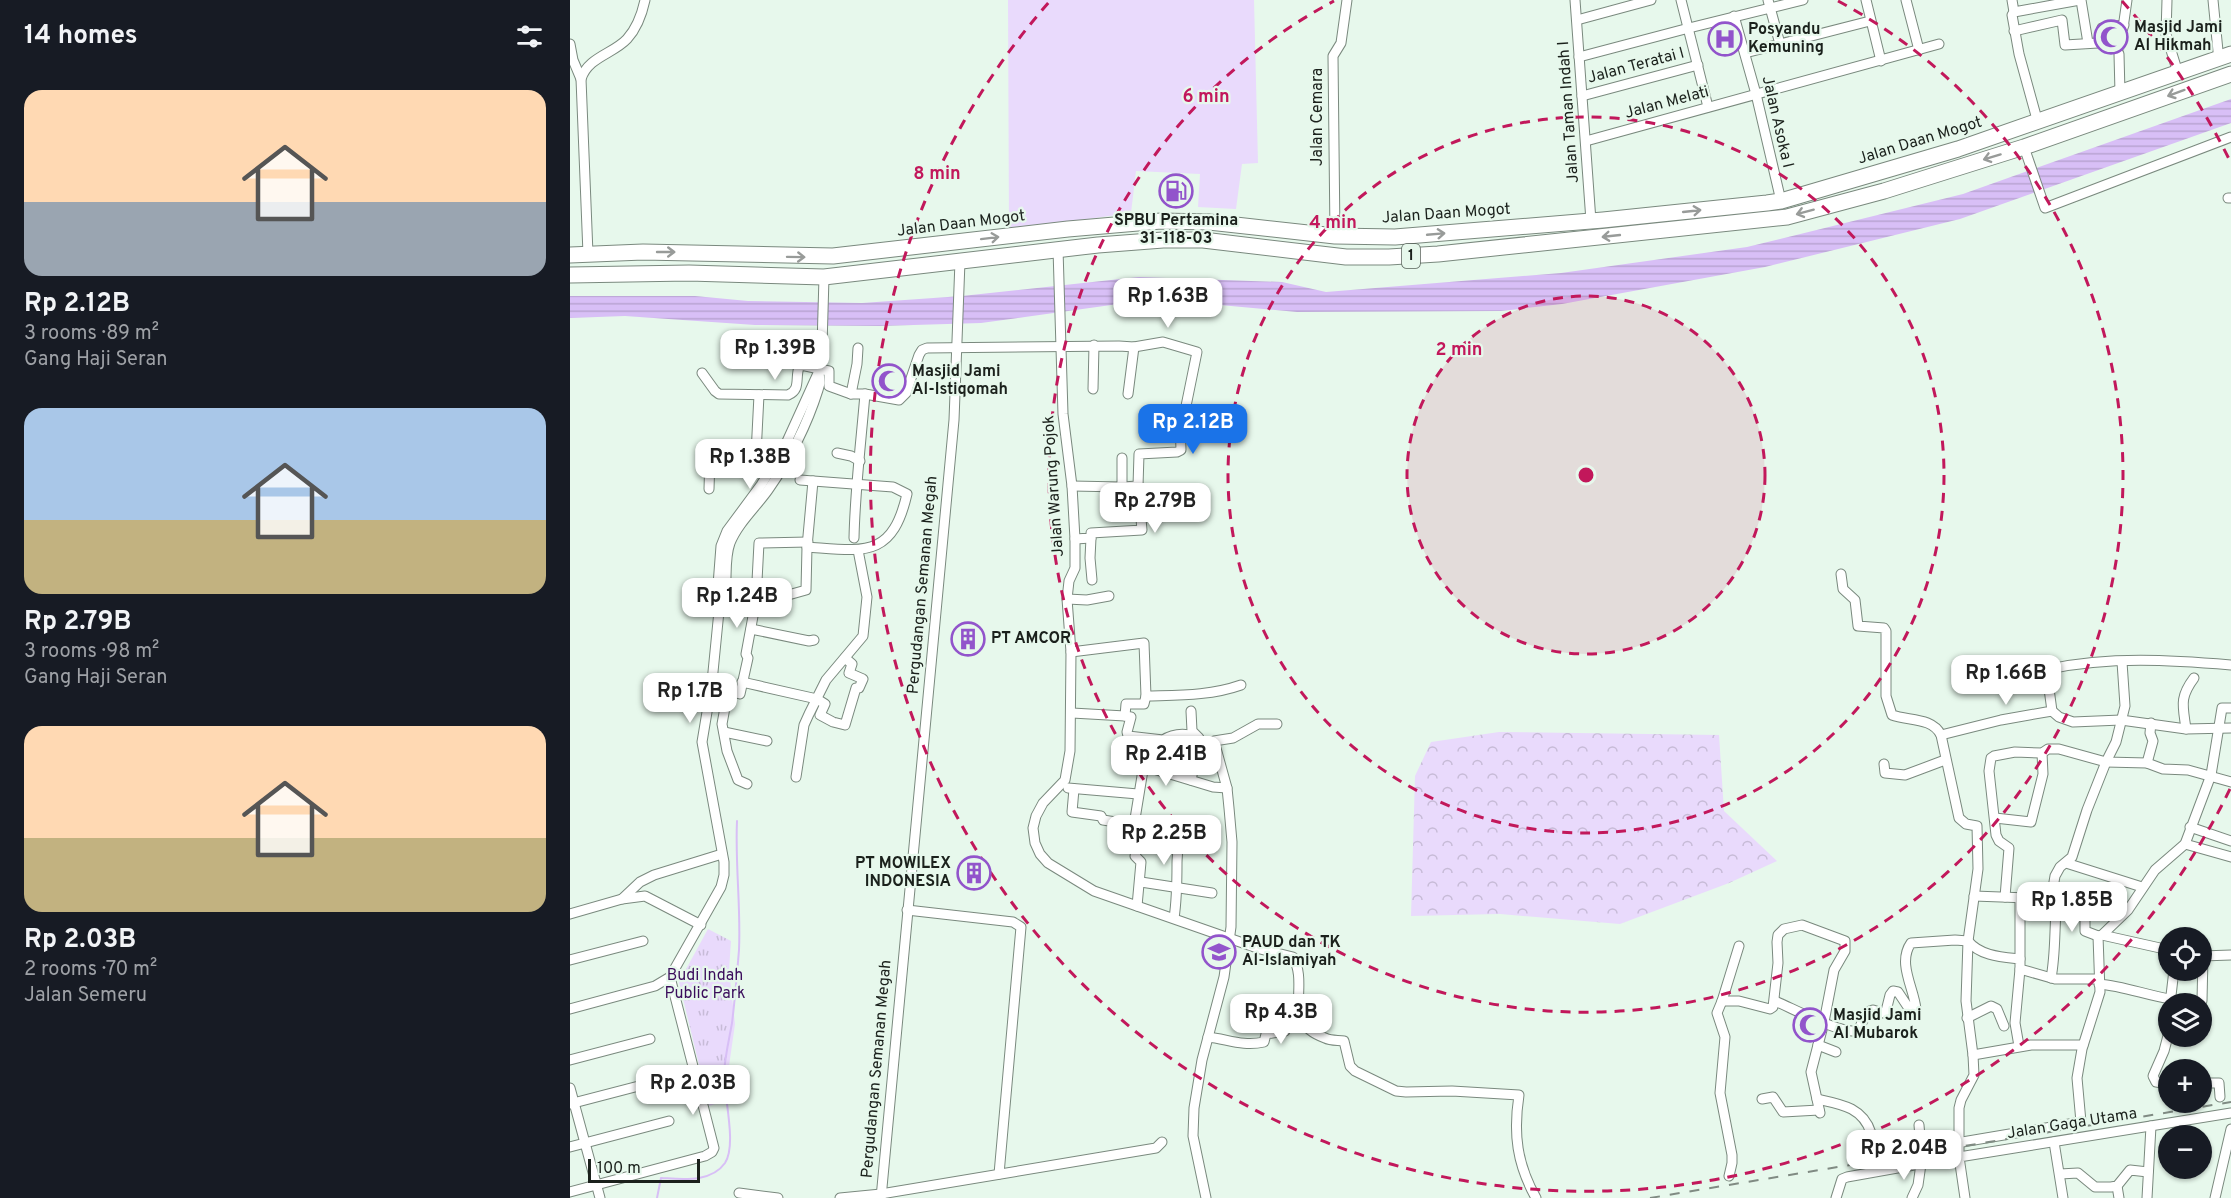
<!DOCTYPE html>
<html lang="en">
<head>
<meta charset="utf-8">
<style>
  :root { --surface:#171b24; --page:#20242c; --text:#f1f3f6; --muted:#9ea1a6; --accent:#1a73e8 }
  body { margin:0; font-family:Overpass,sans-serif; background:var(--page); color:var(--text); height:100vh; display:flex; flex-direction:column; font-size:22px; white-space:nowrap }
  * { box-sizing:border-box; margin:0 }
  p { font-size:20px; color:var(--muted) }
  .icon { flex:none; width:33px; height:33px; fill:none; stroke:currentColor; stroke-width:2; stroke-linecap:round; stroke-linejoin:round }
  .map { position:relative; flex:1; overflow:hidden }
  .panel { display:flex; flex-direction:column; background:var(--surface); width:570px }
  .panel>* { flex:none }
  .fabs { position:absolute; left:1588px; top:927px; display:grid; gap:12px }
  .fabs a { display:grid; place-items:center; width:54px; height:54px; border-radius:50%; background:var(--surface); box-shadow:0 2px 4px #0004; font-size:30px }
  .scale { position:absolute; left:18px; bottom:15px; width:112px; box-sizing:border-box; padding-left:6px; border:3px solid #1b211c; border-top:0; font-size:16px; line-height:21px; white-space:nowrap; color:#1b211c; -webkit-text-stroke:4px #e7f8ec; paint-order:stroke }
  .price { position:absolute; translate:-50% -51px; padding:0 14px; border-radius:12px; background:#fff; color:#222; font-size:20px; line-height:39px; filter:drop-shadow(0 2px 3px #0008) }
  .price::after { content:''; position:absolute; left:50%; top:36px; width:18px; height:14px; margin-left:-9px; background:inherit; clip-path:polygon(0 0,100% 0,50% 100%) }
  .price.on { background:var(--accent); color:#fff }
  ul { padding:0; list-style:none }
  li { display:grid; align-content:center; gap:12px; height:318px; padding:0 24px }
  li span { display:grid; place-items:center; height:186px; border-radius:18px; color:#555 }
  li>.icon { margin-inline-start:auto }
  span .icon { width:108px; height:108px; fill:#fffc; stroke-width:1 }
  li b { font-size:26px }
  h2 { display:flex; justify-content:space-between; align-items:center; height:72px; padding:0 24px; font-size:26px }
  main { display:flex; flex:1; min-height:0 }
  .map>svg:first-child { display:block }
</style>
</head>
<body>
<main>
<section class="panel">
<h2>14 homes<svg class="icon" aria-label="filters" viewBox="0 0 24 24"><path d="M4 7h16M4 17h16"/><circle cx="9" cy="7" r="2"/><circle cx="15" cy="17" r="2"/></svg></h2>
<ul>
<li><span style="background:linear-gradient(#ffd9b3 60%,#9aa5b1 0)"><svg class="icon" aria-label="home" viewBox="0 0 24 24"><path d="M3 11l9-7 9 7M6 9v11h12V9"/></svg></span><div><b>Rp 2.12B</b><p>3 rooms · 89 m²</p><p>Gang Haji Seran</p></div></li>
<li><span style="background:linear-gradient(#a9c7e8 60%,#c2b280 0)"><svg class="icon" aria-label="home" viewBox="0 0 24 24"><path d="M3 11l9-7 9 7M6 9v11h12V9"/></svg></span><div><b>Rp 2.79B</b><p>3 rooms · 98 m²</p><p>Gang Haji Seran</p></div></li>
<li><span style="background:linear-gradient(#ffd9b3 60%,#c2b280 0)"><svg class="icon" aria-label="home" viewBox="0 0 24 24"><path d="M3 11l9-7 9 7M6 9v11h12V9"/></svg></span><div><b>Rp 2.03B</b><p>2 rooms · 70 m²</p><p>Jalan Semeru</p></div></li>
</ul>
</section>
<div class="map">
<svg width="1661" height="1198" viewBox="0 0 1661 1198">
  <defs>
    <pattern id="forest-crowns" width="20" height="18" patternUnits="userSpaceOnUse" patternTransform="scale(1.5)"><rect width="20" height="18" fill="#e9dafc"/><path d="M2 6a3 3 0 1 1 6 0M12 15a3 3 0 1 1 6 0" fill="none" stroke="#c7bbd7"/></pattern>
    <pattern id="park-tufts" width="24" height="20" patternUnits="userSpaceOnUse" patternTransform="scale(1.5)"><rect width="24" height="20" fill="#e9dafc"/><path d="M3 7l-1-3M5 7V3M7 7l1-3M15 17l-1-3M17 17v-4M19 17l1-3" fill="none" stroke="#c7bbd7"/></pattern>
    <pattern id="water-rules" width="6" height="5" patternUnits="userSpaceOnUse" patternTransform="scale(1.5)"><rect width="6" height="5" fill="#d8bff6"/><path d="M0 2.5h6" fill="none" stroke="#b9a4d2"/></pattern>
  </defs>
  <rect width="100%" height="100%" fill="#e7f8ec"/>
  <path fill="#e9dafc" d="M438,0H684L688,163L672,164L666,209L628,207L630,174L566,171L561,213L439,230Z"/>
  <path fill="url(#forest-crowns)" d="M929,732L1149,735L1154,811L1207,861L1159,883L1050,924L930,914L841,916L845,776L861,742Z"/>
  <path fill="url(#park-tufts)" d="M138,929L161,941L159,970L165,1024L154,1101L139,1106L109,982Z"/>
  <path fill="url(#water-rules)" d="M1661,99V123L1390,219L1195,267L992,304L931,311L727,312L639,304L570,301L411,323L310,326L185,325L55,316L0,318V296H125L178,301L292,303L392,296L569,277L712,282L756,292L991,273L1177,247L1393,194Z"/>
  <g fill="none" stroke-linecap="round" stroke-linejoin="round">
    <path stroke="#d8bff6" stroke-width="2" d="M87,1198L91,1178C112,1179 141,1183 155,1163C167,1145 154,1097 154,1073C155,1056 159,1040 162,1023C165,999 167,974 169,950C171,907 165,864 167,821"/>
    <path stroke="#becdc2" stroke-width="9" stroke-dasharray="9 4.5" stroke-linecap="butt" d="M1549,54L1553,28"/>
    <defs>
      <g id="minor">
        <path d="M1005,0L1021,221"/>
        <path d="M1111,0L1138,107"/>
        <path d="M1198,0L1210,44"/>
        <path d="M1296,0L1311,61"/>
        <path d="M1336,0L1349,50"/>
        <path d="M1442,0L1444,12L1510,0"/>
        <path d="M1511,0L1518,43"/>
        <path d="M1597,0L1596,34L1608,73"/>
        <path d="M1643,0L1648,51L1651,58"/>
        <path d="M1444,12L1442,15L1449,54L1468,123"/>
        <path d="M1164,16L1186,94L1211,201"/>
        <path d="M1007,20L1081,0"/>
        <path d="M1553,28L1557,0"/>
        <path d="M1444,31L1492,20L1495,45L1528,43L1532,28L1554,25"/>
        <path d="M0,44L3,60L11,79"/>
        <path d="M1175,53L1300,21"/>
        <path d="M1549,54L1550,93"/>
        <path d="M1009,57L1119,28L1233,0"/>
        <path d="M1012,96L1128,65"/>
        <path d="M1016,141L1369,44"/>
        <path d="M1454,147L1475,208L1661,137"/>
        <path d="M1658,198H1661"/>
        <path d="M765,236L763,56L771,43L777,0"/>
        <path d="M488,249L493,414L502,486L505,539V568L499,581L497,599L501,652L500,751L495,780L473,803L466,816L463,828L465,843L470,854L478,863L524,891L690,949L723,957C740,987 710,1022 755,1038C761,1041 768,1040 774,1041L780,1066L785,1071L826,1091L836,1092L882,1091L949,1095C943,1134 947,1164 966,1198"/>
        <path d="M18,254L11,79C18,57 43,54 57,39C67,28 72,14 75,0"/>
        <path d="M564,347L593,342L627,352L615,411L610,420L611,450L607,452L569,454L568,486"/>
        <path d="M132,373L145,391L149,394L218,395C231,390 225,378 229,367L231,365L259,371V386L281,394H295L329,400L336,393L349,355L352,350L357,348L549,346L564,347L558,394"/>
        <path d="M523,389L524,345"/>
        <path d="M281,394L287,364L288,348"/>
        <path d="M267,453L281,456L290,461"/>
        <path d="M230,480L323,487L337,494C322,559 294,551 237,547"/>
        <path d="M502,486L552,487V458"/>
        <path d="M139,489L140,457L144,455L182,457L186,454L189,395"/>
        <path d="M284,538C285,490 291,442 295,394"/>
        <path d="M521,538L520,558L522,580"/>
        <path d="M505,539L521,538V533L572,530L568,486L552,487"/>
        <path d="M1271,574L1273,589L1285,600L1288,626L1314,628L1316,631V696L1322,715C1338,721 1362,717 1371,735L1431,720L1482,711L1477,674L1480,669C1539,656 1602,660 1661,665"/>
        <path d="M497,599L517,600L539,596"/>
        <path d="M186,600L189,543L238,542"/>
        <path d="M149,611C161,591 152,565 160,543C168,523 186,507 198,490C219,460 237,425 248,390L250,383L249,371L252,346L254,277"/>
        <path d="M181,629L239,641L244,640"/>
        <path d="M501,652L574,643L576,696C608,695 640,696 671,685"/>
        <path d="M172,682L247,699L255,704L250,715L263,722L275,725L286,688H289L293,679L279,673L282,664L275,658"/>
        <path d="M576,696L574,704H556L555,716L561,717L557,732L558,736L593,740C602,734 614,733 625,736"/>
        <path d="M621,711L622,731L629,738V742L621,780"/>
        <path d="M1482,711L1489,717L1503,722L1551,720L1616,729L1661,728"/>
        <path d="M502,713L555,716"/>
        <path d="M1616,729C1613,706 1609,698 1624,678"/>
        <path d="M154,732L197,741"/>
        <path d="M1577,763L1583,741L1580,733L1581,723"/>
        <path d="M1314,764L1315,773L1335,775L1375,760"/>
        <path d="M226,777L234,725L239,714L256,680L293,636L297,597L288,550"/>
        <path d="M177,784L168,780L157,751L152,724L158,691L170,694L178,658L176,654L186,600L204,599L236,590L237,547L243,481"/>
        <path d="M498,788L568,794"/>
        <path d="M504,789L502,812L531,816L533,820L564,825"/>
        <path d="M1425,818L1461,822L1473,774L1472,753"/>
        <path d="M1620,827L1661,841"/>
        <path d="M591,833L590,835L593,842L606,843C609,849 607,855 607,863C607,882 607,899 604,918"/>
        <path d="M1615,844L1661,857"/>
        <path d="M1496,863L1572,887"/>
        <path d="M571,882L642,893"/>
        <path d="M1404,896L1509,900L1515,906V931L1528,936"/>
        <path d="M1435,897L1439,848L1429,841L1426,835L1419,771L1421,758L1424,756L1445,752L1472,753L1478,749H1489L1536,762L1577,763L1593,769L1618,770L1661,782"/>
        <path d="M1450,898V959"/>
        <path d="M52,899L75,896L131,925"/>
        <path d="M1481,900L1485,876L1490,867L1502,857L1517,810L1536,762L1546,742L1555,706L1552,662"/>
        <path d="M567,906L571,862L565,856L573,828L564,825L573,770L577,767L643,787L657,788"/>
        <path d="M337,910L443,922L451,927L429,1174"/>
        <path d="M0,914L52,899L70,882L84,875L152,854"/>
        <path d="M1532,935L1599,950"/>
        <path d="M1632,956L1661,955"/>
        <path d="M0,960L73,941"/>
        <path d="M1481,978C1486,952 1484,926 1487,900"/>
        <path d="M1529,984C1553,986 1576,995 1600,999"/>
        <path d="M1152,1001H1169L1200,1009L1203,1007L1208,963L1207,942L1208,935L1214,929L1232,925L1275,941V951L1264,970L1254,1022L1241,1072L1250,1113"/>
        <path d="M1205,1001C1224,1009 1270,1034 1288,1031L1297,1012L1303,1010L1312,1013L1316,1011L1320,995L1323,991L1328,992L1340,1010L1346,1009C1344,988 1327,963 1341,943L1385,940L1398,941C1410,956 1432,957 1450,959V969L1485,979H1529"/>
        <path d="M1632,1001L1633,956"/>
        <path d="M1600,1004L1604,970"/>
        <path d="M0,1009L85,986L100,977L151,887L154,875V862L132,742L142,682L149,611L147,598L151,546L157,531L191,485L214,448L249,371"/>
        <path d="M1397,1018L1421,1006L1427,1009L1434,1026"/>
        <path d="M1599,1032L1594,1051L1583,1076L1586,1082L1599,1084"/>
        <path d="M638,1037C657,1039 673,1047 694,1042L696,1034L715,1031L717,1025L731,1022"/>
        <path d="M1248,1045L1266,1052"/>
        <path d="M1449,1046L1445,1023L1450,969"/>
        <path d="M1403,1055L1461,1045H1513"/>
        <path d="M0,1060L80,1039"/>
        <path d="M1632,1083H1649L1650,1097"/>
        <path d="M0,1088L30,1198"/>
        <path d="M1192,1099L1203,1097L1213,1112L1249,1110"/>
        <path d="M1247,1099C1270,1104 1293,1107 1301,1133C1304,1140 1303,1149 1306,1156L1351,1149"/>
        <path d="M0,1104L88,1081"/>
        <path d="M1349,1125L1351,1149L1511,1122L1507,1078L1512,1049L1530,992L1528,936L1532,935L1558,910L1585,870L1615,844L1641,775L1652,708H1661"/>
        <path d="M1484,1142L1493,1198"/>
        <path d="M0,1147L99,1121"/>
        <path d="M1490,1174L1508,1173L1525,1187H1541L1547,1186L1560,1170L1578,1172"/>
        <path d="M1159,1176L1162,1163V1155L1150,1093L1155,1037L1147,1013L1152,1001L1169,946"/>
        <path d="M1547,1186L1549,1198"/>
        <path d="M0,1192L135,1156L142,1152L144,1148L100,977"/>
        <path d="M169,1193L208,1198"/>
        <path d="M270,1198L311,1194L586,1148L592,1142"/>
        <path d="M311,1198L384,420L390,261"/>
        <path d="M636,1198L623,1136L624,1108L632,1060L654,977L661,927L662,842L659,808L657,788L644,741L663,738L688,724H707"/>
        <path d="M1266,1198L1272,1179L1277,1177L1389,1157V1108L1391,1100L1404,1075L1403,1055L1396,1001L1398,941L1408,869L1407,826L1396,824L1389,818L1371,735"/>
        <path d="M1342,1198L1348,1185L1351,1164"/>
        <path d="M1395,1198L1389,1157L1661,1113"/>
        <path d="M1577,1198L1581,1126"/>
        <path d="M1645,1198L1661,1129"/>
      </g>
      <g id="highway">
        <path d="M0,255L73,252L263,256L498,229L591,221L639,222L765,236L825,237L1033,220L1197,203L1211,201L1388,149L1661,54"/>
        <path d="M0,275L119,273L254,277L528,245L593,240H633L776,257H819L868,254L1217,217L1314,191L1454,147L1661,74"/>
      </g>
    </defs>
    <use href="#minor" stroke="#7a897e" stroke-width="11"/>
    <use href="#highway" stroke="#7a897e" stroke-width="17"/>
    <use href="#minor" stroke="#fff" stroke-width="9"/>
    <use href="#highway" stroke="#fff" stroke-width="15"/>
    <path stroke="#808b83" stroke-width="2" stroke-dasharray="10 10" stroke-linecap="butt" d="M1080,1198L1661,1102"/>
  </g>
  <defs><path id="oneway-shaft" d="M-6 0H5M1.5-3L5.5 0L1.5 3" fill="none" stroke-width="1.6" stroke-linecap="round" stroke-linejoin="round" transform="scale(1.5)"/></defs>
  <g stroke="#989b99">
    <use href="#oneway-shaft" transform="translate(1606 93) rotate(160)"/>
    <use href="#oneway-shaft" transform="translate(1422 157) rotate(163)"/>
    <use href="#oneway-shaft" transform="translate(1122 211) rotate(-6)"/>
    <use href="#oneway-shaft" transform="translate(1235 212) rotate(165)"/>
    <use href="#oneway-shaft" transform="translate(866 234) rotate(-5)"/>
    <use href="#oneway-shaft" transform="translate(1041 236) rotate(174)"/>
    <use href="#oneway-shaft" transform="translate(420 238) rotate(-7)"/>
    <use href="#oneway-shaft" transform="translate(96 252)"/>
    <use href="#oneway-shaft" transform="translate(226 257) rotate(1)"/>
  </g>
  <circle cx="1016" cy="475" r="179" fill="#c2185b" fill-opacity=".12"/>
  <g fill="none" stroke="#c2185b" stroke-width="3" stroke-dasharray="10 8">
    <circle cx="1016" cy="475" r="179"/>
    <circle cx="1016" cy="475" r="358"/>
    <path d="M1268 1A537 537 0 1 1 764 1"/>
    <path d="M1660 789A716 716 0 1 1 480 1M1552 1A716 716 0 0 1 1660 161"/>
  </g>
  <defs>
    <symbol id="mosque-ring" viewBox="-11 -11 22 22"><circle r="9.5" fill="#e7f8ec" stroke="#9254cb" stroke-width="1.5"/><path d="M3.5-4.9A6 6 0 1 0 3.5 4.9A5 5 0 1 1 3.5-4.9Z" fill="#9254cb"/></symbol>
    <symbol id="hospital-ring" viewBox="-11 -11 22 22"><circle r="9.5" fill="#e7f8ec" stroke="#9254cb" stroke-width="1.5"/><path d="M-5-5h3v3.5h4V-5h3V5h-3V1.5h-4V5h-3Z" fill="#9254cb"/></symbol>
    <symbol id="fuel-ring" viewBox="-11 -11 22 22"><circle r="9.5" fill="#e7f8ec" stroke="#9254cb" stroke-width="1.5"/><path d="M-5.5-6h7V0h2V4h1.3V-2.5L3-4.5l.8-.8L6-3V5H2.5V1h-1V6h-7ZM-4.2-4.7v3.2H.2V-4.7Z" fill="#9254cb"/></symbol>
    <symbol id="building-ring" viewBox="-11 -11 22 22"><circle r="9.5" fill="#e7f8ec" stroke="#9254cb" stroke-width="1.5"/><path d="M-4-6H4V6H1V3H-1V6H-4ZM-2.5-4.3h1.7v1.8h-1.7ZM.8-4.3h1.7v1.8H.8ZM-2.5-1h1.7V.8h-1.7ZM.8-1h1.7V.8H.8Z" fill="#9254cb"/></symbol>
    <symbol id="school-ring" viewBox="-11 -11 22 22"><circle r="9.5" fill="#e7f8ec" stroke="#9254cb" stroke-width="1.5"/><path d="M0-5L7-2L0 1L-7-2ZM-4 1L0 2.5L4 1V4Q0 6-4 4Z" fill="#9254cb"/></symbol>
  </defs>
  <g fill-rule="evenodd">
    <use href="#mosque-ring" x="1522" y="18" width="38" height="38"/>
    <use href="#hospital-ring" x="1136" y="20" width="38" height="38"/>
    <use href="#fuel-ring" x="587" y="172" width="38" height="38"/>
    <use href="#mosque-ring" x="300" y="362" width="38" height="38"/>
    <use href="#building-ring" x="379" y="620" width="38" height="38"/>
    <use href="#building-ring" x="385" y="854" width="38" height="38"/>
    <use href="#school-ring" x="630" y="933" width="38" height="38"/>
    <use href="#mosque-ring" x="1221" y="1006" width="38" height="38"/>
  </g>
  <g text-anchor="middle" dominant-baseline="central" stroke-width="4.5" stroke-linejoin="round" paint-order="stroke">
    <rect fill="#e7f8ec" stroke="#58625a" stroke-width="1.5" x="832" y="244" width="18" height="24" rx="4.5"/>
    <g font-size="15" font-weight="bold" fill="#1b211c">
      <text x="841" y="256">1</text>
    </g>
    <g font-size="16" font-weight="bold" fill="#1b211c" stroke="#e7f8ec" text-anchor="start">
      <text x="1564" y="28">Masjid Jami<tspan x="1564" dy="18">Al Hikmah</tspan></text>
      <text x="1178" y="30">Posyandu<tspan x="1178" dy="18">Kemuning</tspan></text>
      <text x="606" y="221" text-anchor="middle">SPBU Pertamina<tspan x="606" dy="18">31-118-03</tspan></text>
      <text x="342" y="372">Masjid Jami<tspan x="342" dy="18">Al-Istiqomah</tspan></text>
      <text x="421" y="639">PT AMCOR</text>
      <text x="381" y="864" text-anchor="end">PT MOWILEX<tspan x="381" dy="18">INDONESIA</tspan></text>
      <text x="672" y="943">PAUD dan TK<tspan x="672" dy="18">Al-Islamiyah</tspan></text>
      <text x="1263" y="1016">Masjid Jami<tspan x="1263" dy="18">Al Mubarok</tspan></text>
    </g>
    <g font-size="16" fill="#1b211c" stroke="#e7f8ec">
      <text transform="translate(1066 66) rotate(-15)">Jalan Teratai I</text>
      <text transform="translate(1097 103) rotate(-15)">Jalan Melati</text>
      <text transform="translate(999 112) rotate(-94)">Jalan Taman Indah I</text>
      <text transform="translate(748 117) rotate(-90)">Jalan Cemara</text>
      <text transform="translate(1207 122) rotate(77)">Jalan Asoka I</text>
      <text transform="translate(1350 141) rotate(-17)">Jalan Daan Mogot</text>
      <text transform="translate(876 214) rotate(-4)">Jalan Daan Mogot</text>
      <text transform="translate(391 224) rotate(-7)">Jalan Daan Mogot</text>
      <text transform="translate(484 486) rotate(-94)">Jalan Warung Pojok</text>
      <text transform="translate(353 585) rotate(-85)">Pergudangan Semanan Megah</text>
      <text transform="translate(307 1069) rotate(-85)">Pergudangan Semanan Megah</text>
      <text transform="translate(1502 1124) rotate(-9)">Jalan Gaga Utama</text>
    </g>
    <g font-size="16" fill="#3b0d5c" stroke="#e7f8ec">
      <text x="135" y="976">Budi Indah<tspan x="135" dy="18">Public Park</tspan></text>
    </g>
  </g>
  <circle cx="1016" cy="475" r="9" fill="#c2185b" stroke="#e7f8ec" stroke-width="3"/>
  <g font-size="18" text-anchor="middle" font-weight="bold" fill="#c2185b" stroke="#e7f8ec" stroke-width="4.5" stroke-linejoin="round" paint-order="stroke">
    <text x="636" y="102">6 min</text>
    <text x="367" y="179">8 min</text>
    <text x="763" y="228">4 min</text>
    <text x="889" y="355">2 min</text>
  </g>
</svg>
<div class="fabs">
<a><svg class="icon" aria-label="locate" viewBox="0 0 24 24"><circle cx="12" cy="12" r="6"/><path d="M12 2v4M12 18v4M2 12h4M18 12h4"/></svg></a>
<a><svg class="icon" aria-label="layers" viewBox="0 0 24 24"><path d="M12 4l9 5-9 5-9-5zM3 14l9 5 9-5"/></svg></a>
<a>+</a>
<a>−</a>
</div>
<div class="scale">100 m</div>
<b class="price" style="left:598px;top:329px">Rp 1.63B</b>
<b class="price" style="left:205px;top:381px">Rp 1.39B</b>
<b class="price on" style="left:623px;top:455px">Rp 2.12B</b>
<b class="price" style="left:180px;top:490px">Rp 1.38B</b>
<b class="price" style="left:585px;top:534px">Rp 2.79B</b>
<b class="price" style="left:167px;top:629px">Rp 1.24B</b>
<b class="price" style="left:1436px;top:706px">Rp 1.66B</b>
<b class="price" style="left:120px;top:724px">Rp 1.7B</b>
<b class="price" style="left:596px;top:787px">Rp 2.41B</b>
<b class="price" style="left:594px;top:866px">Rp 2.25B</b>
<b class="price" style="left:1502px;top:933px">Rp 1.85B</b>
<b class="price" style="left:711px;top:1045px">Rp 4.3B</b>
<b class="price" style="left:123px;top:1116px">Rp 2.03B</b>
<b class="price" style="left:1334px;top:1181px">Rp 2.04B</b>
</div>
</main>
</body>
</html>
